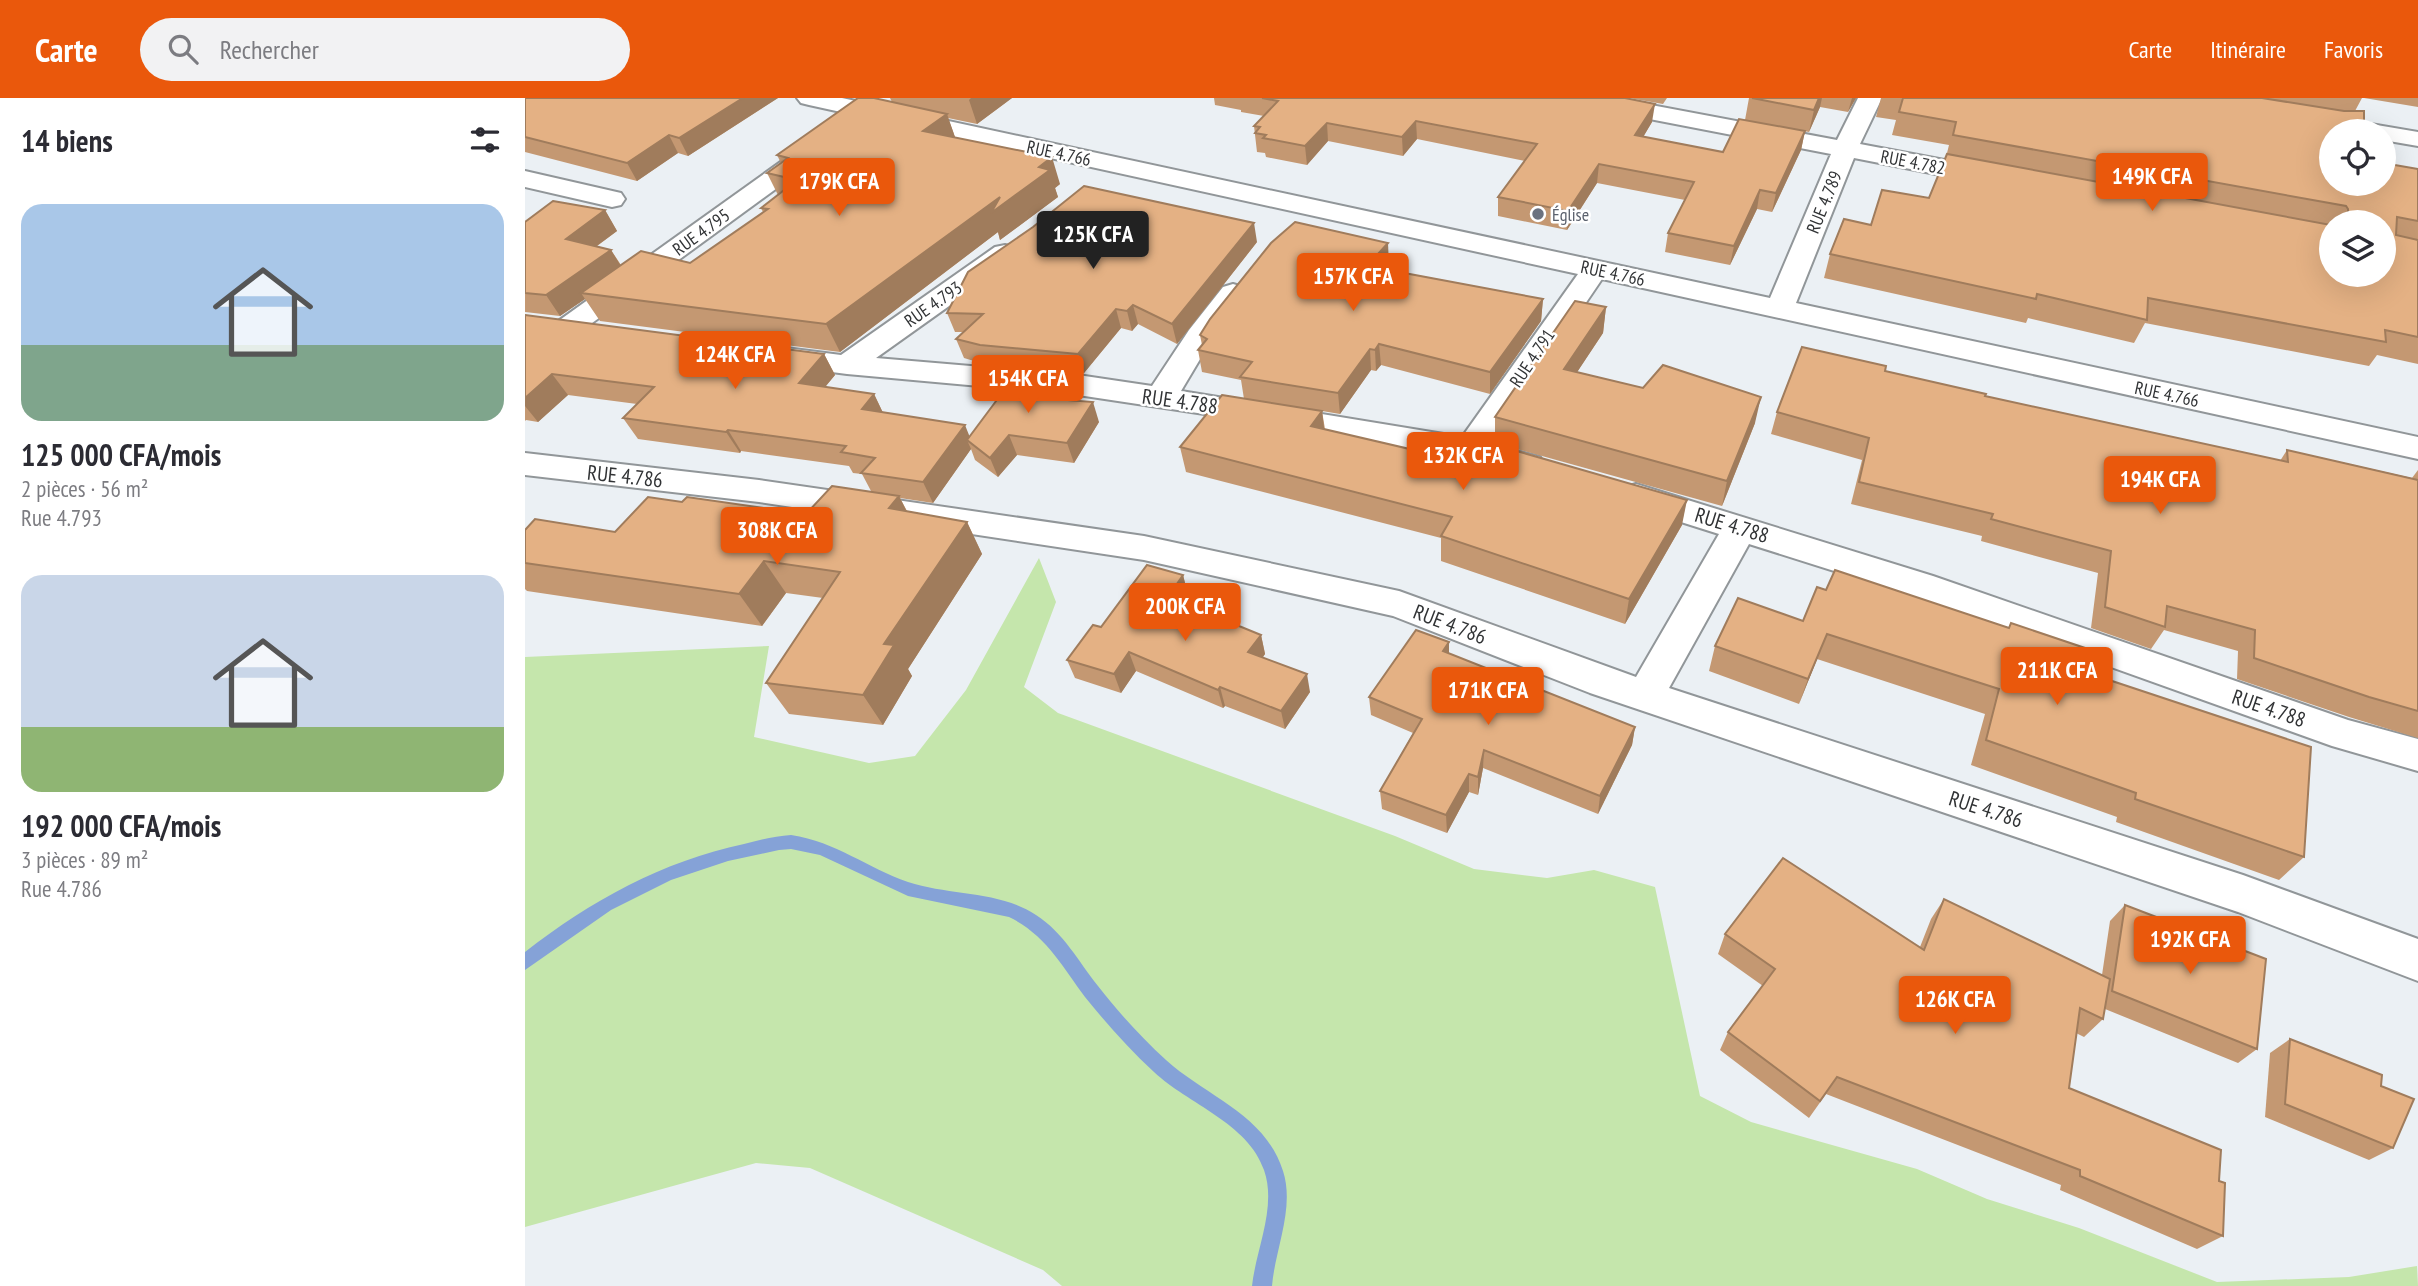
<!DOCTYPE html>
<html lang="fr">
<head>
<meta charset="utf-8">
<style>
  :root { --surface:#fff; --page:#f2f2f3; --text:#2b2b33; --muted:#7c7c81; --accent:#ea580c }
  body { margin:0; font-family:"PT Sans Narrow",sans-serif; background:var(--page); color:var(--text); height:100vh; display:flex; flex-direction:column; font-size:26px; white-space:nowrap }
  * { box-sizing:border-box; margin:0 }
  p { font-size:23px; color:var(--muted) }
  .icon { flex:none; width:38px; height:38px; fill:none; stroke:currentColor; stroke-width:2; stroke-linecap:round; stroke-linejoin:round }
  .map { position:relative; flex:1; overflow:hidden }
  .panel { display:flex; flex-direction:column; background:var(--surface); width:525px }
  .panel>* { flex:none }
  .tools { position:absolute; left:1794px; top:21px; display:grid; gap:14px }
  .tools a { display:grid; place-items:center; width:77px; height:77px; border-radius:50%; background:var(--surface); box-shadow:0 7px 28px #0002; font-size:35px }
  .price { position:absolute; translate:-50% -60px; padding:0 16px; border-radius:7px; background:var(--accent); color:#fff; font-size:23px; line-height:46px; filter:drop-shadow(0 2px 4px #0008) }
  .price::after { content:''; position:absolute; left:50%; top:42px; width:21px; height:16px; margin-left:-10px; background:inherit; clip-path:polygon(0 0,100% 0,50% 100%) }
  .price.selected { background:#222; color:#fff }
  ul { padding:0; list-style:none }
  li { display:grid; align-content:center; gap:14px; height:371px; padding:0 21px }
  li span { display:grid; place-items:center; height:217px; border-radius:21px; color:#555 }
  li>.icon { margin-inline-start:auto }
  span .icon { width:126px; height:126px; fill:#fffc; stroke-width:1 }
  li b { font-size:30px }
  h2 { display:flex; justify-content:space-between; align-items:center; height:84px; padding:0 21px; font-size:30px }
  header { display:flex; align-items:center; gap:42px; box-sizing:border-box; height:98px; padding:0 35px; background:var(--accent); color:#fff }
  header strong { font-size:33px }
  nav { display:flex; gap:38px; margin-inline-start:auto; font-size:24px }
  .search { width:490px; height:63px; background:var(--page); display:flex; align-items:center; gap:18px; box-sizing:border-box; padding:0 24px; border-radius:38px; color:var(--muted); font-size:26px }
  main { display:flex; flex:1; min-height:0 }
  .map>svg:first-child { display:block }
</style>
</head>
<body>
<header>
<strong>Carte</strong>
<div class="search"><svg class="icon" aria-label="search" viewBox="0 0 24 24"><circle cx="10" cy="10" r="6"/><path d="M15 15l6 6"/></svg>Rechercher</div>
<nav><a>Carte</a><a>Itinéraire</a><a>Favoris</a></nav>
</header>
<main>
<section class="panel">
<h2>14 biens<svg class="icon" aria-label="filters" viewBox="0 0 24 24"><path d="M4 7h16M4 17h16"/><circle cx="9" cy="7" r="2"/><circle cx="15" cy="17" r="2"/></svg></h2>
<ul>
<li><span style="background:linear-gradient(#a9c7e8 65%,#7fa58c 0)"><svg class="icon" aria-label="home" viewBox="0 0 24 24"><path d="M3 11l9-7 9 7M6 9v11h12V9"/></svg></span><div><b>125 000 CFA/mois</b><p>2 pièces · 56 m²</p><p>Rue 4.793</p></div></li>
<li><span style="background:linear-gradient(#c9d6e8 70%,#8fb573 0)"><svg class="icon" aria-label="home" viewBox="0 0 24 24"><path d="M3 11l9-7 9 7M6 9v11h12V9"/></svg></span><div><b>192 000 CFA/mois</b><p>3 pièces · 89 m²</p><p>Rue 4.786</p></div></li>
</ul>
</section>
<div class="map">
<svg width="1893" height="1188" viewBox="0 0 1893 1188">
  <rect width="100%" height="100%" fill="#ebf0f4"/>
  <path fill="#c5e6ac" d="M514,460L531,504L499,589L533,615L870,738L949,771L1022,780L1069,772L1130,789L1175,998L1226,1024L1392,1071L1462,1101L1554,1130L1692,1184L1824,1179L1892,1168L1893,1188H537L518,1172L285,1070L231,1065L0,1129V559L244,548L229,639L344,665L390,658L441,592Z"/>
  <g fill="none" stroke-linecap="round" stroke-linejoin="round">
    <path fill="#85a2d7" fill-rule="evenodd" d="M266,737C312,744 342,770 383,784C425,798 473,792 511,817C539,835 553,863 573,888C593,914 617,940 641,962C682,999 740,1016 758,1073C770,1110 750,1151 747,1188H727C731,1151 752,1109 739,1072C723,1025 663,1006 629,974C604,951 581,925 560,899C537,868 521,837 484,819L383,798L295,757L266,751L254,752L203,763L146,782L86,812L0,872V854C65,803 138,763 219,746C234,742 250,738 266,737Z"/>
    <defs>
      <g id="minor">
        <path d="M272,0H317L1245,200L1306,56L1052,7L1044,5L1040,0H1089L1312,42L1333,0H1357L1335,46L1467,71L1476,74L1480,79L1476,84L1467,87L1329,60L1271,205L1893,339V361L1077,181L965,346L1015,359L1019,367L1015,375L1003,378L944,362L778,331L553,297L322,276L253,267L242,265L238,258L242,251L253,249L316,257L470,149L480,147L490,149L494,155L490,161L351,260L553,277L627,288L664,232L698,189L708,186L718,189L722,195L687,241L656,293L937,339L1053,176L284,7L276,5Z"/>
        <path d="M1787,16L1893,34V48L1858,42V33H1806L1778,28L1775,23L1778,18Z"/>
        <path d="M287,46L296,48L299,53L296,58L52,236L42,239L32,236L27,230L32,224L278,48Z"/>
        <path d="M0,73L96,95L100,101L96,107L87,109L0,89Z"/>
        <path d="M0,355L234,382L619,438L874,493L1111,579L1194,436L1099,406L1094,398L1099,390L1111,386L1408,478L1823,622L1893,641V673L1807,648L1382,496L1224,446L1144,590L1718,777L1893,841V883L1713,814L1065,595L868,518L619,462L234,404L0,377Z"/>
      </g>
    </defs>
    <use href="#minor" stroke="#919699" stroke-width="4"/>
    <use href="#minor" fill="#fff" fill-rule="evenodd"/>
  </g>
  <g fill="#c49872" fill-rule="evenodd">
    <path d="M0,0H253L163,58L153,55L112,83L0,54Z"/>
    <path d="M365,0H487L452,26L423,20L430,39L535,86L530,90L533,99L475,142L473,134L315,254L75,223L60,201L35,218L0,214V124L80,112L92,133L72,148L86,152L96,167L165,165L238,114L236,110L253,97L242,75L256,65L252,57L367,4Z"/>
    <path d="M689,0H1100L1127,24L1118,39L1198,54L1280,33L1276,52L1247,114L1232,111L1205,167L1140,154L1143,135L1160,102L1072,85L1042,132L973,118V99L1000,63L892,41L878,58L803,43L782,67L741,59L740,55L732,54L729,28L739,18L716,14V12L690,7Z"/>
    <path d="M1104,0H1142L1138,6Z"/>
    <path d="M1224,0H1331L1323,14L1295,9L1284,34L1220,22Z"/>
    <path d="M1356,0H1837L1830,13L1806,86L1893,71V266L1852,257L1844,268L1620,225L1609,245L1503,220L1501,225L1299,180L1305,156L1346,127L1404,100L1421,59L1424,47L1367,37L1371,22L1351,19ZM1806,124H1858L1806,177Z"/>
    <path d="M1839,0H1893V9Z"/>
    <path d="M732,144L652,246L613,226L607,233L596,230L559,275L462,267L439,260L431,241L439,234H430L422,215Z"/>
    <path d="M864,167L860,171L1018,201L1016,223L965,296L856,267L851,273L846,272L815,316L797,313L800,331L1157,427L1100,526L916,463V440L661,374L655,349L719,301L716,282L677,274L673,252L677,247L675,237Z"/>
    <path d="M1081,209L1078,235L1052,274L1230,325L1197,408L970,345V319Z"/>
    <path d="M0,217L299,256L310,277L300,289L349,296L358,315L444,339L540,298L538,301L574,324L549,365L492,357L473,379L450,362L446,351L408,405L375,400L382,413L442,424L457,456L383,571L387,578L358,627L264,616L241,585L298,500L261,495L237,528L2,493L0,491V432L90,434L157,404L281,416L346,393L337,376L328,375L324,368L216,353L215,355L113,341L98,320L112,306L43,297L13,324L1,322L0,323Z"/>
    <path d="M1360,273L1460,298L1755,363L1762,352L1887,380L1893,372V640L1824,619L1712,581L1713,553L1639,532L1626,551L1566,530L1573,475L1456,443L1457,438L1326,406L1337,362L1246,336L1252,314Z"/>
    <path d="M658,477L663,497L657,505L736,537L740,556L738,559L785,594L760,631L700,608L698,610L611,573L596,595L550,580L542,562L576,529Z"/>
    <path d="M1301,492L1483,530L1486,525L1560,574L1779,759L1754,782L1591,724L1592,719L1446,667L1460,616L1292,561L1274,606L1184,573L1190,548L1278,523Z"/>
    <path d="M924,556L1110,629L1107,647L1073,716L958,670L953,697L944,694L922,735L857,711L855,693L888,635L846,617L844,599Z"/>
    <path d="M1419,801L1577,877L1585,823L1600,807L1732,951L1713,965L1580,911L1578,921L1559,939L1551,935L1544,990L1694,1083L1698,1138L1672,1151L1535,1092L1536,1087L1301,996L1284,1020L1195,952L1203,934L1238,888L1193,856L1200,836L1395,849L1406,821Z"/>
    <path d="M1765,941L1856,988L1868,1050L1844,1062L1740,1019L1745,955Z"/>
  </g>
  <g fill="#a07c5c">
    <path d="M218,0H253L163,58L154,40Z"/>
    <path d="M446,0H487L452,26L444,2Z"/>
    <path d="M1294,0H1297L1295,9L1284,34L1289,12Z"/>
    <path d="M1327,0H1331L1323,14Z"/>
    <path d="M1130,6L1127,24L1108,56L1110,37Z"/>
    <path d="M422,16L431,42L398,33Z"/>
    <path d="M891,23L892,41L878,58L877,39Z"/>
    <path d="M802,25L803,43L782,67L780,48Z"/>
    <path d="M1280,33L1276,52L1247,114L1251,95Z"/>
    <path d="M144,37L153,55L112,83L102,65Z"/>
    <path d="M527,59L535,86L530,90L533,99L475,142L473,134L315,254L301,226Z"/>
    <path d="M1074,66L1072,85L1042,132L1043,113Z"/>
    <path d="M1235,92L1232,111L1205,167L1209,148Z"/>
    <path d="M80,112L92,133L54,161L41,141Z"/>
    <path d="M729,125L732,144L652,246L647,226Z"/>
    <path d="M863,145L864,167L843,189L842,168Z"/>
    <path d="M86,152L99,173L56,195L60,201L35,218L21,197Z"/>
    <path d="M1018,201L1016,223L965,296V274Z"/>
    <path d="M608,207L613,226L607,233L602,213Z"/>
    <path d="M1081,209L1078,235L1037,297L1039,271Z"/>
    <path d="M591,211L596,230L559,275L553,256Z"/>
    <path d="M854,246L856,267L851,273L850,252Z"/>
    <path d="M845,251L846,272L815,316L813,295Z"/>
    <path d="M299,256L310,277L286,306L274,285Z"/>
    <path d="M27,276L43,297L13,324L0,308V300Z"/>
    <path d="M533,279L540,298L523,319L516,300Z"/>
    <path d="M349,296L359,317L337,311Z"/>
    <path d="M1236,299L1230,325L1197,408L1202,383Z"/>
    <path d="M568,304L574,324L549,365L542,345Z"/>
    <path d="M797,313L800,338L786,328Z"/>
    <path d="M440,327L448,347L442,342L446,351L408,405L398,384Z"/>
    <path d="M203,332L216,353L215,355L201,334Z"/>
    <path d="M484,337L492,357L473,379L465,360Z"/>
    <path d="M374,398L390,430L364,410Z"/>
    <path d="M1162,402L1157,427L1100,526L1104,501Z"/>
    <path d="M442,424L457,456L383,571L387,578L358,627L338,597L359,546Z"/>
    <path d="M239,463L261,495L237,528L214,496Z"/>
    <path d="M658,477L663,497L648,518L643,499Z"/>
    <path d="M1302,536L1274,606L1283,581Z"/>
    <path d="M736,537L740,556L728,572L723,554Z"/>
    <path d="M924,544V563L918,553Z"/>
    <path d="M604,554L611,573L596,595L589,576Z"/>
    <path d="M782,576L785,594L760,631L756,613Z"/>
    <path d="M695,589L700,608L698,610L693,592Z"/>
    <path d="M1110,629L1107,647L1073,716L1075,698Z"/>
    <path d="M959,652L958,670L953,697V679Z"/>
    <path d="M944,676V694L922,735L921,717Z"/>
  </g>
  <g fill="#e4b184" stroke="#a07c5c" stroke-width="2">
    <path d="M0,0H218L154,40L144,37L102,65L0,39Z"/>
    <path d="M333,0H349L422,16L398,33L527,59L514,69L525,72L466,115L475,99L301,226L56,195L116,153L165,165L243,111L236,110L272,82L242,75L263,60L252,57Z"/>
    <path d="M737,0H1100L1130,6L1110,37L1198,54L1214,21L1280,33L1251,95L1235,92L1209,148L1143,135L1169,84L1074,66L1043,113L973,99L1012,46L891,23L877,39L802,25L780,48L738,40L741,37L730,35L735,29L729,28L753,3Z"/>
    <path d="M1227,0H1294L1289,12Z"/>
    <path d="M1378,0H1737L1819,13H1839V33H1806V86H1858V65L1893,71V123L1872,119L1871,137L1893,142V239L1860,232L1861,244L1623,200L1622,222L1512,196L1511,201L1305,156L1319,121L1346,127L1357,92L1404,100L1422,56L1806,127V177H1858V124H1823V111L1821,108L1428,37L1431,24L1374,14Z"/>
    <path d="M559,88L729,125L647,226L608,207L602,213L591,211L553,256L455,247L431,241L458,216L422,215L443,174L508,129Z"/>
    <path d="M28,103L80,112L41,141L86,152L21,197L0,195V124Z"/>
    <path d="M770,124L863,145L842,168L1018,201L965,274L854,246L850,252L845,251L813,295L715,279L727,264L673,252L682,241L675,237L685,221L746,145Z"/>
    <path d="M1050,203L1081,209L1039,271L1118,290L1138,267L1236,299L1202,383L970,319Z"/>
    <path d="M0,217L299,256L274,285L349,296L337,311L440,327L398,384L336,375L350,360L316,354L321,348L203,332L201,334L98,320L129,289L27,276L0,300Z"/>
    <path d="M1277,249L1361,268L1360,273L1461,296L1460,298L1763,364L1762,352L1893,382V613L1844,599L1729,560L1730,532L1642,508L1640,529L1580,509L1586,453L1466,421L1468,416L1334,384L1344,340L1252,314Z"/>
    <path d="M492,275L533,279L516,300L568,304L542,345L484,337L465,360L442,342Z"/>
    <path d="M697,297L797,313L786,328L945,365L957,343L1162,402L1104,501L916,438L927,419L655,349Z"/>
    <path d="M307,388L374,398L364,410L442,424L359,546L369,547L338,597L241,585L315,474L239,463L214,496L0,465V432L10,421L90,434L123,399L157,404L162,399L281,416Z"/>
    <path d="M622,467L658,477L643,499L736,537L723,554L782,576L756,613L695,589L693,592L604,554L589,576L542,562L568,527L576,529Z"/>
    <path d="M1310,472L1484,530L1486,525L1566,552L1560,574L1786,649L1779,759L1610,701L1611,695L1461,642L1474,591L1302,536L1283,581L1190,548L1213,500L1278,523L1292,489L1301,492Z"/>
    <path d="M891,532L924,544L918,553L1110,629L1075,698L959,652L953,679L944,676L921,717L855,693L897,621L844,599Z"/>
    <path d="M1258,760L1399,852L1419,801L1585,881L1578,921L1555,910L1544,990L1696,1052L1694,1083L1700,1085L1698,1138L1555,1078V1072L1312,979L1295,1003L1203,934L1250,871L1200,836Z"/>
    <path d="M1600,807L1741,861L1732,951L1587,893Z"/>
    <path d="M1765,941L1857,977L1856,988L1889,1001L1868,1050L1760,1006Z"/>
  </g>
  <circle fill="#6b7280" stroke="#fff" stroke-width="2.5" cx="1013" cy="116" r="7"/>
  <g text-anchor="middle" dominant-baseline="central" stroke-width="5" stroke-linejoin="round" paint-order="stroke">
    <g font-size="18" fill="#313335" stroke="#fff">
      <text transform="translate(534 55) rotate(12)">RUE 4.766</text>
      <text transform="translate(1388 64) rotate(11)">RUE 4.782</text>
      <text transform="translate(1299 104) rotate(-68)">RUE 4.789</text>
      <text transform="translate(176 134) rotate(-36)">RUE 4.795</text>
      <text transform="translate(1088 175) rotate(12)">RUE 4.766</text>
      <text transform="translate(408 206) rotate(-35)">RUE 4.793</text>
      <text transform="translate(1007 260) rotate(-56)">RUE 4.791</text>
      <text transform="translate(1642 296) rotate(12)">RUE 4.766</text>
    </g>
    <g font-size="18" fill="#5b616d" stroke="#fff" text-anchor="start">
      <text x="1027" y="116">Église</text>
    </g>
    <g font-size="21" fill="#313335" stroke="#fff">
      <text transform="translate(655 303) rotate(8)">RUE 4.788</text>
      <text transform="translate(100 378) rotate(6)">RUE 4.786</text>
      <text transform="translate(1207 427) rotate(17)">RUE 4.788</text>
      <text transform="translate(925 526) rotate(21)">RUE 4.786</text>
      <text transform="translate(1744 610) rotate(19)">RUE 4.788</text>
      <text transform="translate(1461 711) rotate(18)">RUE 4.786</text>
    </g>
  </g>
</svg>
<div class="tools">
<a><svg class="icon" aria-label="locate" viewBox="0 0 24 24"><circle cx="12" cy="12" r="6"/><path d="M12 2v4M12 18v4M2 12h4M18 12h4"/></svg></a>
<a><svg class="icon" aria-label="layers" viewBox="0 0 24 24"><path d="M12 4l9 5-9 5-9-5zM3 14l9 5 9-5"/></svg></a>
</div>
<b class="price" style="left:1627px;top:115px">149K CFA</b>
<b class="price" style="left:314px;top:120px">179K CFA</b>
<b class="price selected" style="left:568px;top:173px">125K CFA</b>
<b class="price" style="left:828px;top:215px">157K CFA</b>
<b class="price" style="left:210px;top:293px">124K CFA</b>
<b class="price" style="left:503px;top:317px">154K CFA</b>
<b class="price" style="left:938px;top:394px">132K CFA</b>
<b class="price" style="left:1635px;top:418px">194K CFA</b>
<b class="price" style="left:252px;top:469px">308K CFA</b>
<b class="price" style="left:660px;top:545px">200K CFA</b>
<b class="price" style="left:1532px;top:609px">211K CFA</b>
<b class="price" style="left:963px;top:629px">171K CFA</b>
<b class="price" style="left:1665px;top:878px">192K CFA</b>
<b class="price" style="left:1430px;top:938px">126K CFA</b>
</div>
</main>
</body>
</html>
